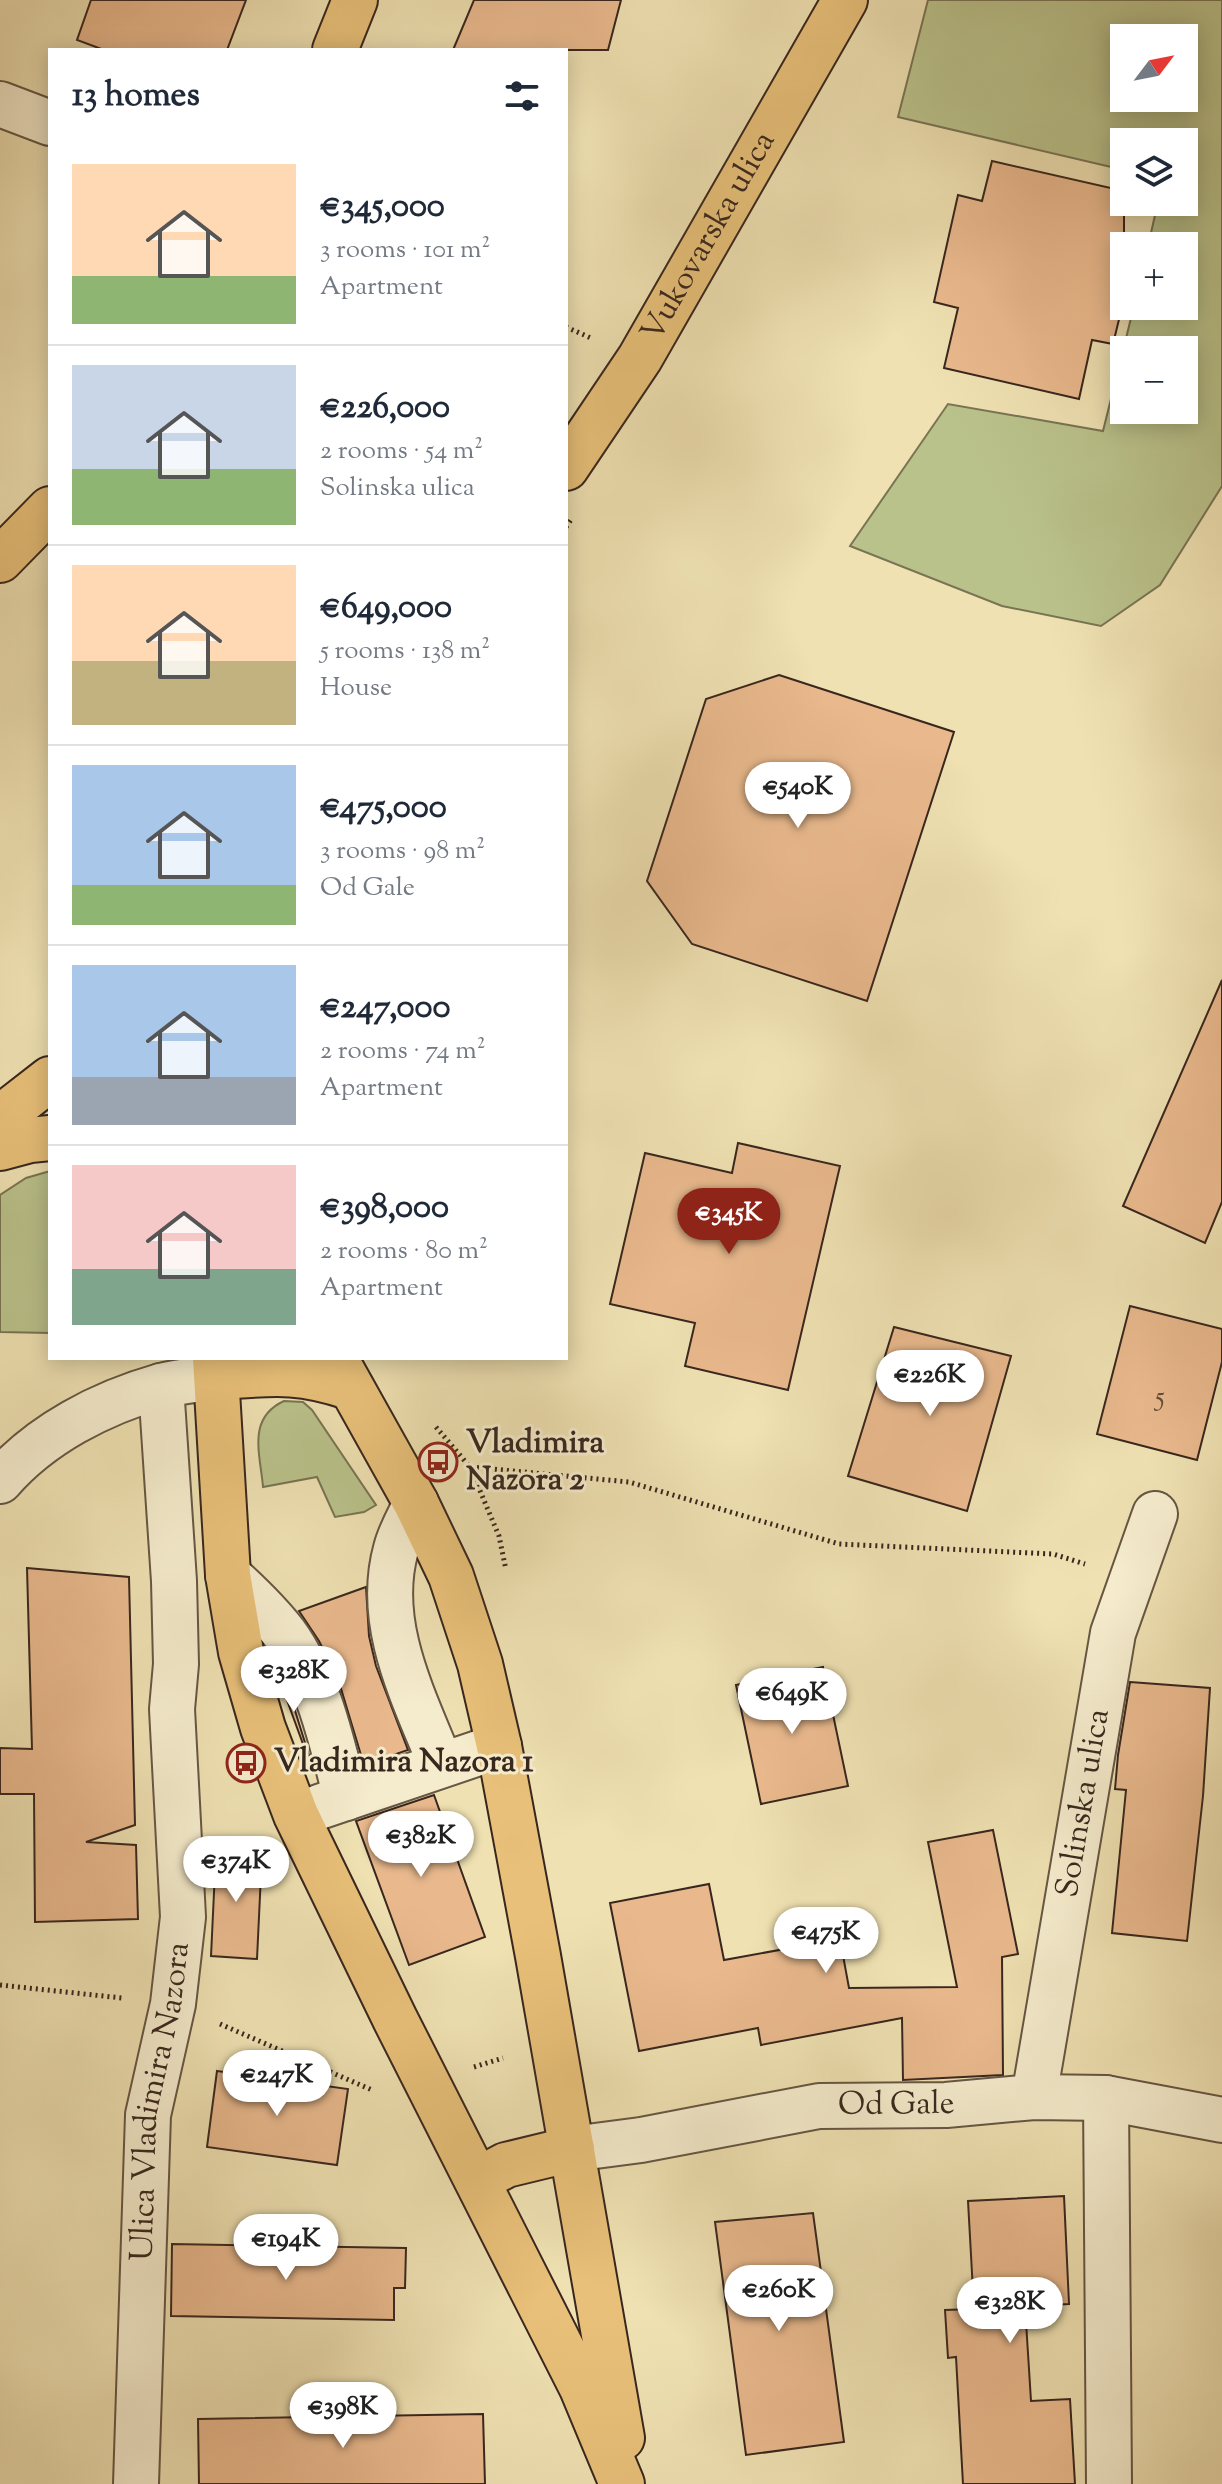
<!DOCTYPE html>
<html lang="en">
<head>
<meta charset="utf-8">
<style>
  :root { --surface:#fff; --page:#f6f6f7; --text:#1f2937; --muted:#747a83; --line:#e0e1e3; --accent:#8f2418 }
  body { margin:0; font-family:"Sorts Mill Goudy",serif; background:var(--page); color:var(--text); height:100vh; display:flex; flex-direction:column; font-size:30px; white-space:nowrap }
  * { box-sizing:border-box; margin:0 }
  p { font-size:26px; color:var(--muted) }
  .icon { flex:none; width:44px; height:44px; fill:none; stroke:currentColor; stroke-width:2; stroke-linecap:round; stroke-linejoin:round }
  .map { position:relative; flex:1; overflow:hidden }
  .panel { position:absolute; left:48px; top:48px; width:520px; height:1312px; display:flex; flex-direction:column; background:var(--surface); border-radius:0px; box-shadow:0 4px 20px #0003 }
  .panel>* { flex:none }
  .needle { width:52px; rotate:58deg }
  .fabs { position:absolute; left:1110px; top:24px; display:grid; gap:16px }
  .fabs a { display:grid; place-items:center; width:88px; height:88px; border-radius:0px; background:var(--surface); box-shadow:0 4px 20px #0003; font-size:40px }
  .price { position:absolute; translate:-50% -68px; padding:0 18px; border-radius:28px; background:#fff; color:#222; font-size:26px; line-height:52px; filter:drop-shadow(0 2px 4px #0008) }
  .price::after { content:''; position:absolute; left:50%; top:48px; width:24px; height:18px; margin-left:-12px; background:inherit; clip-path:polygon(0 0,100% 0,50% 100%) }
  .price.on { background:var(--accent); color:#fff }
  ul { padding:0; list-style:none }
  li { display:flex; align-items:center; gap:24px; height:200px; padding:0 24px }
  li+li { border-top:2px solid var(--line) }
  li span { display:grid; place-items:center; flex:none; width:224px; height:160px; border-radius:0px; color:#555 }
  li>.icon { margin-inline-start:auto }
  span .icon { width:96px; height:96px; fill:#fffc; stroke-width:1 }
  li b { font-size:34px }
  h2 { display:flex; justify-content:space-between; align-items:center; height:96px; padding:0 24px; font-size:34px }
  .map>svg:first-child { display:block }
</style>
</head>
<body>
<div class="map">
<svg width="1222" height="2484" viewBox="0 0 1222 2484">
  <rect width="100%" height="100%" fill="#efe1b2"/>
  <filter id="stains"><feTurbulence type="fractalNoise" baseFrequency=".0025" numOctaves="4"/><feColorMatrix values="0 0 0 0 .2 0 0 0 0 .09 0 0 0 0 .02 0 0 0 .5 -.17"/></filter>
  <radialGradient id="worn" r=".72"><stop offset=".6" stop-color="#630" stop-opacity="0"/><stop offset="1" stop-color="#630" stop-opacity=".3"/></radialGradient>
  <g fill="#bac28b" stroke="#797454" stroke-width="2" fill-rule="evenodd">
    <path d="M928,0H1222V486L1160,585L1101,626L1002,606L850,546L948,404L1103,431L1134,306H1184V246H1148L1158,202H1184V142H1124V170L898,117ZM1124,38H1184V98H1124ZM1124,350H1184V410H1124Z"/>
    <path d="M50,1171V1333L0,1332V1195L26,1178Z"/>
    <path d="M284,1401L303,1402L312,1410L376,1505L364,1512L335,1517L317,1477L263,1487C260,1453 247,1418 284,1401Z"/>
  </g>
  <g fill="#e9b98d" stroke="#38271e" stroke-width="2">
    <path d="M91,0H246L227,50H104L77,40Z"/>
    <path d="M474,0H621L608,50H453Z"/>
    <path d="M992,161L1124,191V299L1113,344L1092,340L1079,399L944,368L958,308L934,302L958,195L982,201Z"/>
    <path d="M779,675L954,732L867,1001L692,944L647,881L706,699Z"/>
    <path d="M1222,980V1202L1205,1243L1123,1206Z"/>
    <path d="M738,1143L840,1166L788,1390L685,1366L695,1323L610,1304L645,1153L732,1173Z"/>
    <path d="M1130,1306L1222,1329V1362L1197,1460L1097,1434Z"/>
    <path d="M894,1327L1011,1356L967,1511L848,1476Z"/>
    <path d="M27,1568L129,1577L135,1825L86,1842L136,1845L138,1919L35,1922L34,1794H0V1748L32,1749Z"/>
    <path d="M366,1587L369,1636L376,1666L408,1750L364,1765L339,1682L319,1641L299,1611Z"/>
    <path d="M272,1659L292,1701L312,1765L311,1766Z"/>
    <path d="M823,1667L848,1786L761,1804L736,1685L764,1679L785,1685L788,1674Z"/>
    <path d="M1130,1682L1210,1688L1203,1796L1187,1941L1112,1933L1126,1790L1115,1789L1118,1755Z"/>
    <path d="M434,1795L485,1937L409,1965L356,1821Z"/>
    <path d="M993,1830L1018,1954L1002,1957L1003,2075L903,2080L902,2018L761,2045L758,2028L639,2051L610,1903L709,1884L724,1960L840,1939L849,1988L957,1987L928,1842Z"/>
    <path d="M216,1850L262,1853L257,1959L211,1956Z"/>
    <path d="M217,2071L348,2089L337,2165L207,2147Z"/>
    <path d="M1064,2196L1069,2304L1025,2306L1031,2401L1070,2399L1075,2484H963L956,2357L948,2358L945,2310L974,2309L968,2201Z"/>
    <path d="M813,2213L844,2442L746,2455L715,2222Z"/>
    <path d="M172,2244L406,2248L405,2288H394V2320L171,2316Z"/>
    <path d="M483,2414L485,2484H199L198,2419Z"/>
  </g>
  <g fill="none" stroke-linecap="round" stroke-linejoin="round">
    <defs>
      <g id="minor">
        <path d="M0,104L50,123"/>
        <path d="M0,1481C41,1434 101,1403 161,1386C179,1381 198,1380 217,1377"/>
        <path d="M416,1503C409,1518 400,1533 396,1549C375,1624 414,1697 441,1765"/>
        <path d="M228,1575C248,1593 268,1612 285,1634C319,1681 332,1743 346,1798"/>
        <path d="M319,1807L499,1746"/>
        <path id="s1" d="M1034,2097L1113,1633L1155,1514"/>
        <path d="M1106,2098L1109,2484"/>
        <path id="s2" d="M572,2149L641,2140L819,2106L946,2105L1034,2097L1106,2098L1222,2120"/>
        <path id="s3" d="M136,2484L148,2115L173,2004L183,1917L172,1709L176,1664L174,1581L161,1386"/>
      </g>
      <g id="major">
        <path d="M335,50L355,0"/>
        <path id="s4" d="M566,468L640,358L845,0"/>
        <path d="M0,560L50,509"/>
        <path d="M0,1118L50,1079"/>
        <path d="M0,1148L30,1140L50,1138"/>
        <path d="M215,1358L228,1575L241,1652L263,1728L296,1815L395,2019L582,2388L622,2484"/>
        <path d="M335,1358L416,1503L451,1576L480,1664L499,1746L538,1956L622,2438"/>
        <path d="M217,1377C270,1374 296,1369 349,1387"/>
        <path d="M478,2180L506,2165L572,2149"/>
      </g>
    </defs>
    <use href="#minor" stroke="#665643" stroke-width="48"/>
    <use href="#major" stroke="#38271e" stroke-width="48"/>
    <g stroke="#38271e" stroke-width="5" stroke-dasharray="2 4" stroke-linecap="butt">
      <path d="M566,327L591,338"/>
      <path d="M566,527L572,518"/>
      <path d="M436,1427L470,1467L499,1536L506,1570"/>
      <path d="M471,1467L629,1482L839,1544L1053,1554L1085,1564"/>
      <path d="M0,1985L122,1998"/>
      <path d="M220,2024L372,2090"/>
      <path d="M474,2067L503,2058"/>
    </g>
    <use href="#minor" stroke="#f5eccd" stroke-width="44"/>
    <use href="#major" stroke="#e8c079" stroke-width="44"/>
  </g>
  <defs>
    <symbol id="bus-ring" viewBox="-11 -11 22 22"><circle r="9.5" fill="#f5eccd" stroke="#8f2418" stroke-width="1.5"/><path d="M-5-6H5V4H4V6H2V4H-2V6H-4V4H-5ZM-3.5-4V0h7V-4ZM-3.5 1.2v1.5H-2V1.2ZM2 1.2v1.5H3.5V1.2Z" fill="#8f2418"/></symbol>
  </defs>
  <g fill-rule="evenodd">
    <use href="#bus-ring" x="416" y="1440" width="44" height="44"/>
    <use href="#bus-ring" x="224" y="1741" width="44" height="44"/>
  </g>
  <g text-anchor="middle" dominant-baseline="central" stroke-width="6" stroke-linejoin="round" paint-order="stroke">
    <g font-size="28" fill="#644c3a">
      <text x="1160" y="1398">5</text>
    </g>
    <g font-size="32" fill="#38271e" stroke="#f5eccd">
      <text stroke="none"><textPath href="#s4" startOffset="272">Vukovarska ulica</textPath></text>
      <text stroke="none"><textPath href="#s1" startOffset="298">Solinska ulica</textPath></text>
      <text stroke="none"><textPath href="#s3" startOffset="384">Ulica Vladimira Nazora</textPath></text>
      <text stroke="none"><textPath href="#s2" startOffset="328">Od Gale</textPath></text>
    </g>
    <g font-size="32" font-weight="bold" fill="#38271e" stroke="#f5eccd" text-anchor="start">
      <text x="466" y="1444">Vladimira<tspan x="466" dy="37">Nazora 2</tspan></text>
      <text x="274" y="1763">Vladimira Nazora 1</text>
    </g>
  </g>
  <rect width="100%" height="100%" filter="url(#stains)"/>
  <rect width="100%" height="100%" fill="url(#worn)"/>
</svg>
<div class="fabs">
<a><svg class="needle" viewBox="-14 -14 28 28"><path d="M0-13l5 13h-10z" fill="#e53935"/><path d="M0 13l5-13h-10z" fill="#747a83"/></svg></a>
<a><svg class="icon" aria-label="layers" viewBox="0 0 24 24"><path d="M12 4l9 5-9 5-9-5zM3 14l9 5 9-5"/></svg></a>
<a>+</a>
<a>−</a>
</div>
<b class="price" style="left:798px;top:830px">€540K</b>
<b class="price on" style="left:729px;top:1256px">€345K</b>
<b class="price" style="left:930px;top:1418px">€226K</b>
<b class="price" style="left:294px;top:1714px">€328K</b>
<b class="price" style="left:792px;top:1736px">€649K</b>
<b class="price" style="left:421px;top:1879px">€382K</b>
<b class="price" style="left:236px;top:1904px">€374K</b>
<b class="price" style="left:826px;top:1975px">€475K</b>
<b class="price" style="left:277px;top:2118px">€247K</b>
<b class="price" style="left:286px;top:2282px">€194K</b>
<b class="price" style="left:779px;top:2333px">€260K</b>
<b class="price" style="left:1010px;top:2345px">€328K</b>
<b class="price" style="left:343px;top:2450px">€398K</b>
<section class="panel">
<h2>13 homes<svg class="icon" aria-label="filters" viewBox="0 0 24 24"><path d="M4 7h16M4 17h16"/><circle cx="9" cy="7" r="2"/><circle cx="15" cy="17" r="2"/></svg></h2>
<ul>
<li><span style="background:linear-gradient(#ffd9b3 70%,#8fb573 0)"><svg class="icon" aria-label="home" viewBox="0 0 24 24"><path d="M3 11l9-7 9 7M6 9v11h12V9"/></svg></span><div><b>€345,000</b><p>3 rooms · 101 m²</p><p>Apartment</p></div></li>
<li><span style="background:linear-gradient(#c9d6e8 65%,#8fb573 0)"><svg class="icon" aria-label="home" viewBox="0 0 24 24"><path d="M3 11l9-7 9 7M6 9v11h12V9"/></svg></span><div><b>€226,000</b><p>2 rooms · 54 m²</p><p>Solinska ulica</p></div></li>
<li><span style="background:linear-gradient(#ffd9b3 60%,#c2b280 0)"><svg class="icon" aria-label="home" viewBox="0 0 24 24"><path d="M3 11l9-7 9 7M6 9v11h12V9"/></svg></span><div><b>€649,000</b><p>5 rooms · 138 m²</p><p>House</p></div></li>
<li><span style="background:linear-gradient(#a9c7e8 75%,#8fb573 0)"><svg class="icon" aria-label="home" viewBox="0 0 24 24"><path d="M3 11l9-7 9 7M6 9v11h12V9"/></svg></span><div><b>€475,000</b><p>3 rooms · 98 m²</p><p>Od Gale</p></div></li>
<li><span style="background:linear-gradient(#a9c7e8 70%,#9aa5b1 0)"><svg class="icon" aria-label="home" viewBox="0 0 24 24"><path d="M3 11l9-7 9 7M6 9v11h12V9"/></svg></span><div><b>€247,000</b><p>2 rooms · 74 m²</p><p>Apartment</p></div></li>
<li><span style="background:linear-gradient(#f6c9c9 65%,#7fa58c 0)"><svg class="icon" aria-label="home" viewBox="0 0 24 24"><path d="M3 11l9-7 9 7M6 9v11h12V9"/></svg></span><div><b>€398,000</b><p>2 rooms · 80 m²</p><p>Apartment</p></div></li>
</ul>
</section>
</div>
</body>
</html>
